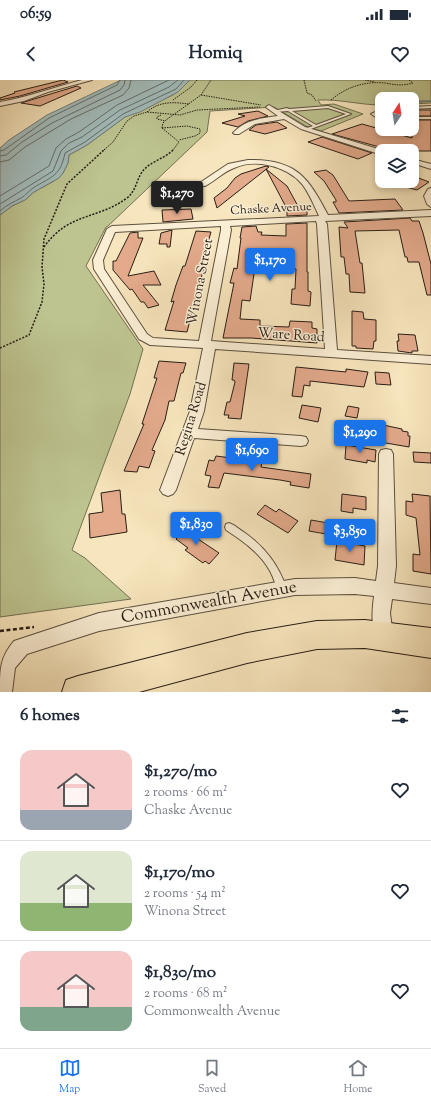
<!DOCTYPE html>
<html lang="en">
<head>
<meta charset="utf-8">
<style>
  :root { --surface:#fff; --page:#f2f2f3; --text:#1f2937; --muted:#747a83; --line:#e0e1e3; --accent:#1a73e8 }
  body { margin:0; font-family:"Sorts Mill Goudy",serif; background:var(--page); color:var(--text); height:100vh; display:flex; flex-direction:column; font-size:15px; white-space:nowrap }
  * { box-sizing:border-box; margin:0 }
  p { font-size:13px; color:var(--muted) }
  .icon { flex:none; width:22px; height:22px; fill:none; stroke:currentColor; stroke-width:2; stroke-linecap:round; stroke-linejoin:round }
  .map { position:relative; height:612px; overflow:hidden }
  .drawer { display:flex; flex-direction:column; background:var(--surface); flex:1 }
  .drawer>* { flex:none }
  .needle { width:26px; rotate:12deg }
  .controls { position:absolute; left:375px; top:12px; display:grid; gap:8px }
  .controls a { display:grid; place-items:center; width:44px; height:44px; border-radius:8px; background:var(--surface); box-shadow:0 2px 6px #0003; font-size:20px }
  .price { position:absolute; translate:-50% -34px; padding:0 9px; border-radius:4px; background:var(--accent); color:#fff; font-size:13px; line-height:26px; filter:drop-shadow(0 1px 2px #0008) }
  .price::after { content:''; position:absolute; left:50%; top:24px; width:12px; height:9px; margin-left:-6px; background:inherit; clip-path:polygon(0 0,100% 0,50% 100%) }
  .price.active { background:#222; color:#fff }
  ul { padding:0; list-style:none }
  li { display:flex; align-items:center; gap:12px; height:100px; padding:0 20px }
  li+li { border-top:1px solid var(--line) }
  li span { display:grid; place-items:center; flex:none; width:112px; height:80px; border-radius:12px; color:#555 }
  li>.icon { margin-inline-start:auto }
  span .icon { width:48px; height:48px; fill:#fffc; stroke-width:1 }
  li b { font-size:17px }
  h2 { display:flex; justify-content:space-between; align-items:center; height:48px; padding:0 20px; font-size:17px }
  .status { display:flex; justify-content:space-between; align-items:center; height:28px; padding:0 20px; background:var(--surface); direction:ltr }
  .status svg { height:11px; fill:currentColor }
  header { display:flex; justify-content:space-between; align-items:center; height:52px; padding:0 20px; background:var(--surface); font-size:18px; font-weight:700 }
  .dock { display:flex; justify-content:space-around; align-items:center; height:56px; border-top:1px solid var(--line); background:var(--surface); font-size:11px; color:var(--muted) }
  .dock a { display:grid; justify-items:center; gap:2px }
  .dock .active { color:var(--accent) }
  .map>svg:first-child { display:block }
</style>
</head>
<body>
<div class="status"><b>06:59</b><svg viewBox="0 0 49 12"><path d="M0 12V9h3v3zM5 12V6h3v6zM10 12V3h3v9zM15 12V0h3v12zM26 1h20v11H26zM47 4h2v5h-2z"/></svg></div>
<header><svg class="icon" aria-label="back" viewBox="0 0 24 24"><path d="M15 5l-7 7 7 7"/></svg>Homiq<svg class="icon" aria-label="heart" viewBox="0 0 24 24"><path d="M12 20l-8-8c-3-5 5-10 8-4 3-6 11-1 8 4z"/></svg></header>
<div class="map">
<svg width="431" height="612" viewBox="0 0 431 612">
  <rect width="100%" height="100%" fill="#f7e5bd"/>
  <filter id="stains"><feTurbulence type="fractalNoise" baseFrequency=".005" numOctaves="4"/><feColorMatrix values="0 0 0 0 .2 0 0 0 0 .09 0 0 0 0 .02 0 0 0 .5 -.17"/></filter>
  <radialGradient id="worn" r=".72"><stop offset=".6" stop-color="#630" stop-opacity="0"/><stop offset="1" stop-color="#630" stop-opacity=".3"/></radialGradient>
  <path fill="#bdc490" stroke="#727152" d="M190,0H431V23L412,24V19H382V25C360,25 340,19 318,20L321,25L334,24L363,34L321,51L306,46L274,27L210,31L207,52L108,146L106,147L86,186L143,269L130,314L72,470L85,478L131,519L0,537V135L12,126L25,120L34,112L54,101L63,93L68,83L69,75L87,65L125,37L173,15Z"/>
  <path fill="#a2bcbc" stroke="#717d79" d="M121,0H190L178,12L140,32L125,37L87,65L69,75L68,83L63,93L59,98L34,112L25,120L12,126L0,135V68L9,60L47,35Z"/>
  <g fill="none" stroke-linecap="round" stroke-linejoin="round">
    <g stroke="#656d68" stroke-width="1">
      <path d="M0,71L4,70L49,38L117,5L120,0"/>
      <path d="M0,76L6,75L22,62L52,43L120,10L124,5L125,0"/>
      <path d="M0,82L9,80L25,67L71,39L123,15L129,8L131,0"/>
      <path d="M0,116L49,86L56,68L66,59L79,52L117,25L169,0"/>
      <path d="M0,124L53,91L61,71L69,63L82,57L120,30L169,7L178,0"/>
      <path d="M0,131C6,125 14,122 21,118C26,115 29,111 33,108C52,96 60,97 65,73L85,62L123,34L176,9L184,0"/>
    </g>
    <path stroke="#717d79" stroke-width="2" d="M412,22L431,21"/>
  </g>
  <g fill="#e3aa8c" stroke="#281e15">
    <path d="M63,0L68,2L20,16L0,20V18L15,13L14,12Z"/>
    <path d="M77,6L81,8L40,26L21,23Z"/>
    <rect x="412" y="30" width="19" height="6"/>
    <path d="M258,31L268,36L248,41L238,47L222,43L245,36L238,34Z"/>
    <path d="M412,40H431V71H394L332,54L362,44L412,58Z"/>
    <path d="M277,42L287,48L265,54L249,50L256,45Z"/>
    <path d="M322,57L372,73L358,79L308,62Z"/>
    <path d="M266,86L269,87L217,128L214,118L227,108L235,98L241,94Z"/>
    <path d="M266,89L287,106L299,128H304L305,130H307V135L287,136V129Z"/>
    <path d="M326,90L333,95L349,121L395,119L403,130L339,133L333,122H336V120L324,101L314,92Z"/>
    <path d="M416,97L429,102L417,110L402,106Z"/>
    <path d="M191,129L193,139L163,142L162,130Z"/>
    <path d="M410,138L412,141H419L423,153L431,184V215H427L419,182H408L407,177H405L399,150L355,151L360,183H362L365,213L350,212L349,194H346L344,177H341L339,147L348,148L344,142Z"/>
    <path d="M307,143V192H308V211L311,212L310,226L291,224L292,209H295L296,189L255,187L250,221L242,220L240,239L260,240V246L289,247L290,241L312,242V248L317,249V263L251,258H223L234,203H230L234,188L237,189L241,158H240L242,147L256,146L258,152H262L261,155L286,156V144Z"/>
    <path d="M172,150L170,167H167V164H159L161,153Z"/>
    <path d="M196,151L211,152L204,176H205L202,187H204L187,252L165,250L174,221L171,222L176,205L183,186H185Z"/>
    <path d="M138,152V158H143L128,196L154,191L161,205H143L159,225L148,228L144,222H141L132,209L130,210L113,190V181H116L130,153Z"/>
    <path d="M352,231L363,232L364,239L376,240V261H374L373,269L356,268V266H352Z"/>
    <path d="M398,254L415,255L418,271H412V273L398,271L397,261H399Z"/>
    <path d="M159,281L186,283L183,293H181L174,321H169L165,340L152,370L155,371L149,388L139,386L137,392L124,391L144,344H142L157,298H154Z"/>
    <path d="M234,283L249,284L241,339L228,338L229,335H224L227,322H230L235,302L234,300H232Z"/>
    <path d="M296,287L346,292V289L368,292L364,307L310,301V306L304,305L302,317L292,316Z"/>
    <path d="M375,292L389,293L391,305L376,304Z"/>
    <path d="M302,325L321,328L318,342L299,338Z"/>
    <path d="M348,326L359,328L357,338L345,336Z"/>
    <path d="M383,345L402,349V351L408,352V356H410L409,367L380,362Z"/>
    <path d="M346,365L376,370L375,382L367,380V383L345,379Z"/>
    <path d="M413,372L431,373V383L414,382Z"/>
    <path d="M216,376L262,382L261,387L311,394L309,408L290,405L291,402L280,400L224,393L219,408L208,407L211,396L205,395L209,380L214,381Z"/>
    <path d="M120,410L122,434H125L127,452L90,458L89,434L103,432L101,413Z"/>
    <path d="M342,414L366,417V430L353,428V433L341,431Z"/>
    <path d="M412,414L430,416L431,494L413,491V474L420,475L416,438L406,435V421L413,422Z"/>
    <path d="M265,425L276,432L279,429L298,441L288,453L257,434Z"/>
    <path d="M311,440L328,443L326,454L309,451Z"/>
    <path d="M181,448L185,451L187,448L200,457L198,459L219,473L209,484L205,481L203,483L185,470L188,468L176,459L177,458L173,455Z"/>
    <path d="M337,461L365,466L364,485L335,480Z"/>
  </g>
  <g fill="none" stroke-linecap="round" stroke-linejoin="round">
    <defs>
      <g id="service">
        <path d="M328,26L351,34L308,50L306,49L307,48L313,46L288,31L275,32L273,31L287,28L289,29ZM328,28L346,34L316,45L292,31Z"/>
        <path d="M431,26V28L412,29V27Z"/>
        <path d="M382,29V31L376,34L382,38V41L371,34Z"/>
        <rect x="412" y="37" width="19" height="2"/>
        <path d="M229,443C235,445 240,450 245,453C266,468 278,485 287,509L285,512L282,513L279,512C275,505 274,498 270,491C260,473 243,461 226,450L225,447L226,444Z"/>
      </g>
      <g id="minor">
        <path d="M82,0H92L48,12L24,21L0,26V22C28,17 55,7 82,0Z"/>
        <path d="M269,25L305,47L385,71H382V74H379L301,49L284,39L255,44L239,54H235L233,53C245,40 262,38 278,36L267,28L266,27Z"/>
        <path d="M412,79L431,84V89L412,83Z"/>
        <path d="M248,80C296,79 308,97 328,135L431,130V136L325,141L327,144L337,270L431,276V284L215,269L204,331L198,349L301,356L306,357L308,361L306,365L301,366L194,358L176,410L173,414L168,416L163,414L160,410L190,331L203,268L150,265L139,259L94,189L93,180L107,149L112,146L319,136C314,125 309,113 302,104C287,86 255,78 234,88C223,92 215,101 205,106H202L198,104L228,84ZM316,141L317,144L325,269L211,261L231,150L230,146ZM221,146V150L199,261L153,258L147,254L104,189L103,180L115,152Z"/>
        <path d="M431,108V127L427,124L424,116L428,109Z"/>
        <path d="M386,369L391,370L393,374L396,486L394,503L431,508V524L392,519L390,533L393,556L391,562L384,565L377,562C371,548 372,532 374,516L355,514L295,515L99,551L27,574L15,588L12,612H0C0,588 0,578 14,561L99,533L295,499L355,498L376,501L378,486L379,374L381,370Z"/>
      </g>
      <path id="primary" d="M365,540L431,548V578L365,568L317,569L247,583L139,612H62L66,600L78,596L247,553L317,541Z"/>
    </defs>
    <use href="#service" stroke="#5c503f" stroke-width="2"/>
    <use href="#minor" stroke="#5c503f" stroke-width="2"/>
    <use href="#primary" stroke="#281e15" stroke-width="2"/>
    <g stroke="#281e15" stroke-width="1" stroke-dasharray="1.5 1" stroke-linecap="butt">
      <path d="M304,0L307,13L312,15L316,21"/>
      <path d="M365,0L375,2"/>
      <path d="M201,15L211,0"/>
      <path d="M173,20L191,7L197,0"/>
      <path d="M331,20C346,7 365,1 385,3C395,5 403,6 413,3L409,0"/>
      <path d="M147,32C159,21 174,22 189,24"/>
      <path d="M161,35L157,37V39L165,41"/>
      <path d="M162,48L163,43L166,40L201,15L261,25"/>
      <path d="M162,48L187,46L200,49V53L195,56L179,60"/>
      <path d="M162,48L179,62L173,70"/>
      <path d="M104,70L113,62L127,41L134,36L147,32L180,35L197,30L260,27"/>
    </g>
    <g stroke="#281e15" stroke-width="1.5" stroke-dasharray="2 1.5" stroke-linecap="butt">
      <path d="M44,167C69,132 97,140 127,118C136,111 136,101 142,92C150,81 165,79 174,69"/>
      <path d="M0,268L29,255L42,222L44,204L42,187L44,159L67,104L105,69"/>
    </g>
    <path stroke="#281e15" stroke-width="2.5" stroke-dasharray="4 2.5" stroke-linecap="butt" d="M0,551L34,547"/>
    <use href="#service" fill="#faeed4" fill-rule="evenodd"/>
    <use href="#minor" fill="#faeed4" fill-rule="evenodd"/>
    <use href="#primary" fill="#f7e5bd" fill-rule="evenodd"/>
  </g>
  <g text-anchor="middle" dominant-baseline="central" stroke-width="3" stroke-linejoin="round" paint-order="stroke">
    <g font-size="12" fill="#281e15" stroke="#faeed4">
      <text transform="translate(271 129) rotate(-3)">Chaske Avenue</text>
    </g>
    <g font-size="14" fill="#281e15" stroke="#faeed4">
      <text transform="translate(201 202) rotate(-79)">Winona Street</text>
      <text transform="translate(291 256) rotate(4)">Ware Road</text>
      <text transform="translate(192 339) rotate(-73)">Regina Road</text>
    </g>
    <g font-size="17" fill="#281e15" stroke="#faeed4">
      <text transform="translate(209 523) rotate(-10)">Commonwealth Avenue</text>
    </g>
  </g>
  <rect width="100%" height="100%" filter="url(#stains)"/>
  <rect width="100%" height="100%" fill="url(#worn)"/>
</svg>
<div class="controls">
<a><svg class="needle" viewBox="-14 -14 28 28"><path d="M0-13l5 13h-10z" fill="#e53935"/><path d="M0 13l5-13h-10z" fill="#747a83"/></svg></a>
<a><svg class="icon" aria-label="layers" viewBox="0 0 24 24"><path d="M12 4l9 5-9 5-9-5zM3 14l9 5 9-5"/></svg></a>
</div>
<b class="price active" style="left:177px;top:135px">$1,270</b>
<b class="price" style="left:270px;top:202px">$1,170</b>
<b class="price" style="left:360px;top:374px">$1,290</b>
<b class="price" style="left:252px;top:392px">$1,690</b>
<b class="price" style="left:196px;top:466px">$1,830</b>
<b class="price" style="left:350px;top:473px">$3,850</b>
</div>
<section class="drawer">
<h2>6 homes<svg class="icon" aria-label="filters" viewBox="0 0 24 24"><path d="M4 7h16M4 17h16"/><circle cx="9" cy="7" r="2"/><circle cx="15" cy="17" r="2"/></svg></h2>
<ul>
<li><span style="background:linear-gradient(#f6c9c9 75%,#9aa5b1 0)"><svg class="icon" aria-label="home" viewBox="0 0 24 24"><path d="M3 11l9-7 9 7M6 9v11h12V9"/></svg></span><div><b>$1,270/mo</b><p>2 rooms · 66 m²</p><p>Chaske Avenue</p></div><svg class="icon" aria-label="heart" viewBox="0 0 24 24"><path d="M12 20l-8-8c-3-5 5-10 8-4 3-6 11-1 8 4z"/></svg></li>
<li><span style="background:linear-gradient(#dfe7d0 65%,#8fb573 0)"><svg class="icon" aria-label="home" viewBox="0 0 24 24"><path d="M3 11l9-7 9 7M6 9v11h12V9"/></svg></span><div><b>$1,170/mo</b><p>2 rooms · 54 m²</p><p>Winona Street</p></div><svg class="icon" aria-label="heart" viewBox="0 0 24 24"><path d="M12 20l-8-8c-3-5 5-10 8-4 3-6 11-1 8 4z"/></svg></li>
<li><span style="background:linear-gradient(#f6c9c9 70%,#7fa58c 0)"><svg class="icon" aria-label="home" viewBox="0 0 24 24"><path d="M3 11l9-7 9 7M6 9v11h12V9"/></svg></span><div><b>$1,830/mo</b><p>2 rooms · 68 m²</p><p>Commonwealth Avenue</p></div><svg class="icon" aria-label="heart" viewBox="0 0 24 24"><path d="M12 20l-8-8c-3-5 5-10 8-4 3-6 11-1 8 4z"/></svg></li>
</ul>
</section>
<nav class="dock">
<a class="active"><svg class="icon" aria-label="map" viewBox="0 0 24 24"><path d="M3 6l6-2 6 2 6-2v14l-6 2-6-2-6 2zM9 4v14M15 6v14"/></svg>Map</a>
<a><svg class="icon" aria-label="saved" viewBox="0 0 24 24"><path d="M7 4h10v16l-5-4-5 4z"/></svg>Saved</a>
<a><svg class="icon" aria-label="home" viewBox="0 0 24 24"><path d="M3 11l9-7 9 7M6 9v11h12V9"/></svg>Home</a>
</nav>
</body>
</html>
